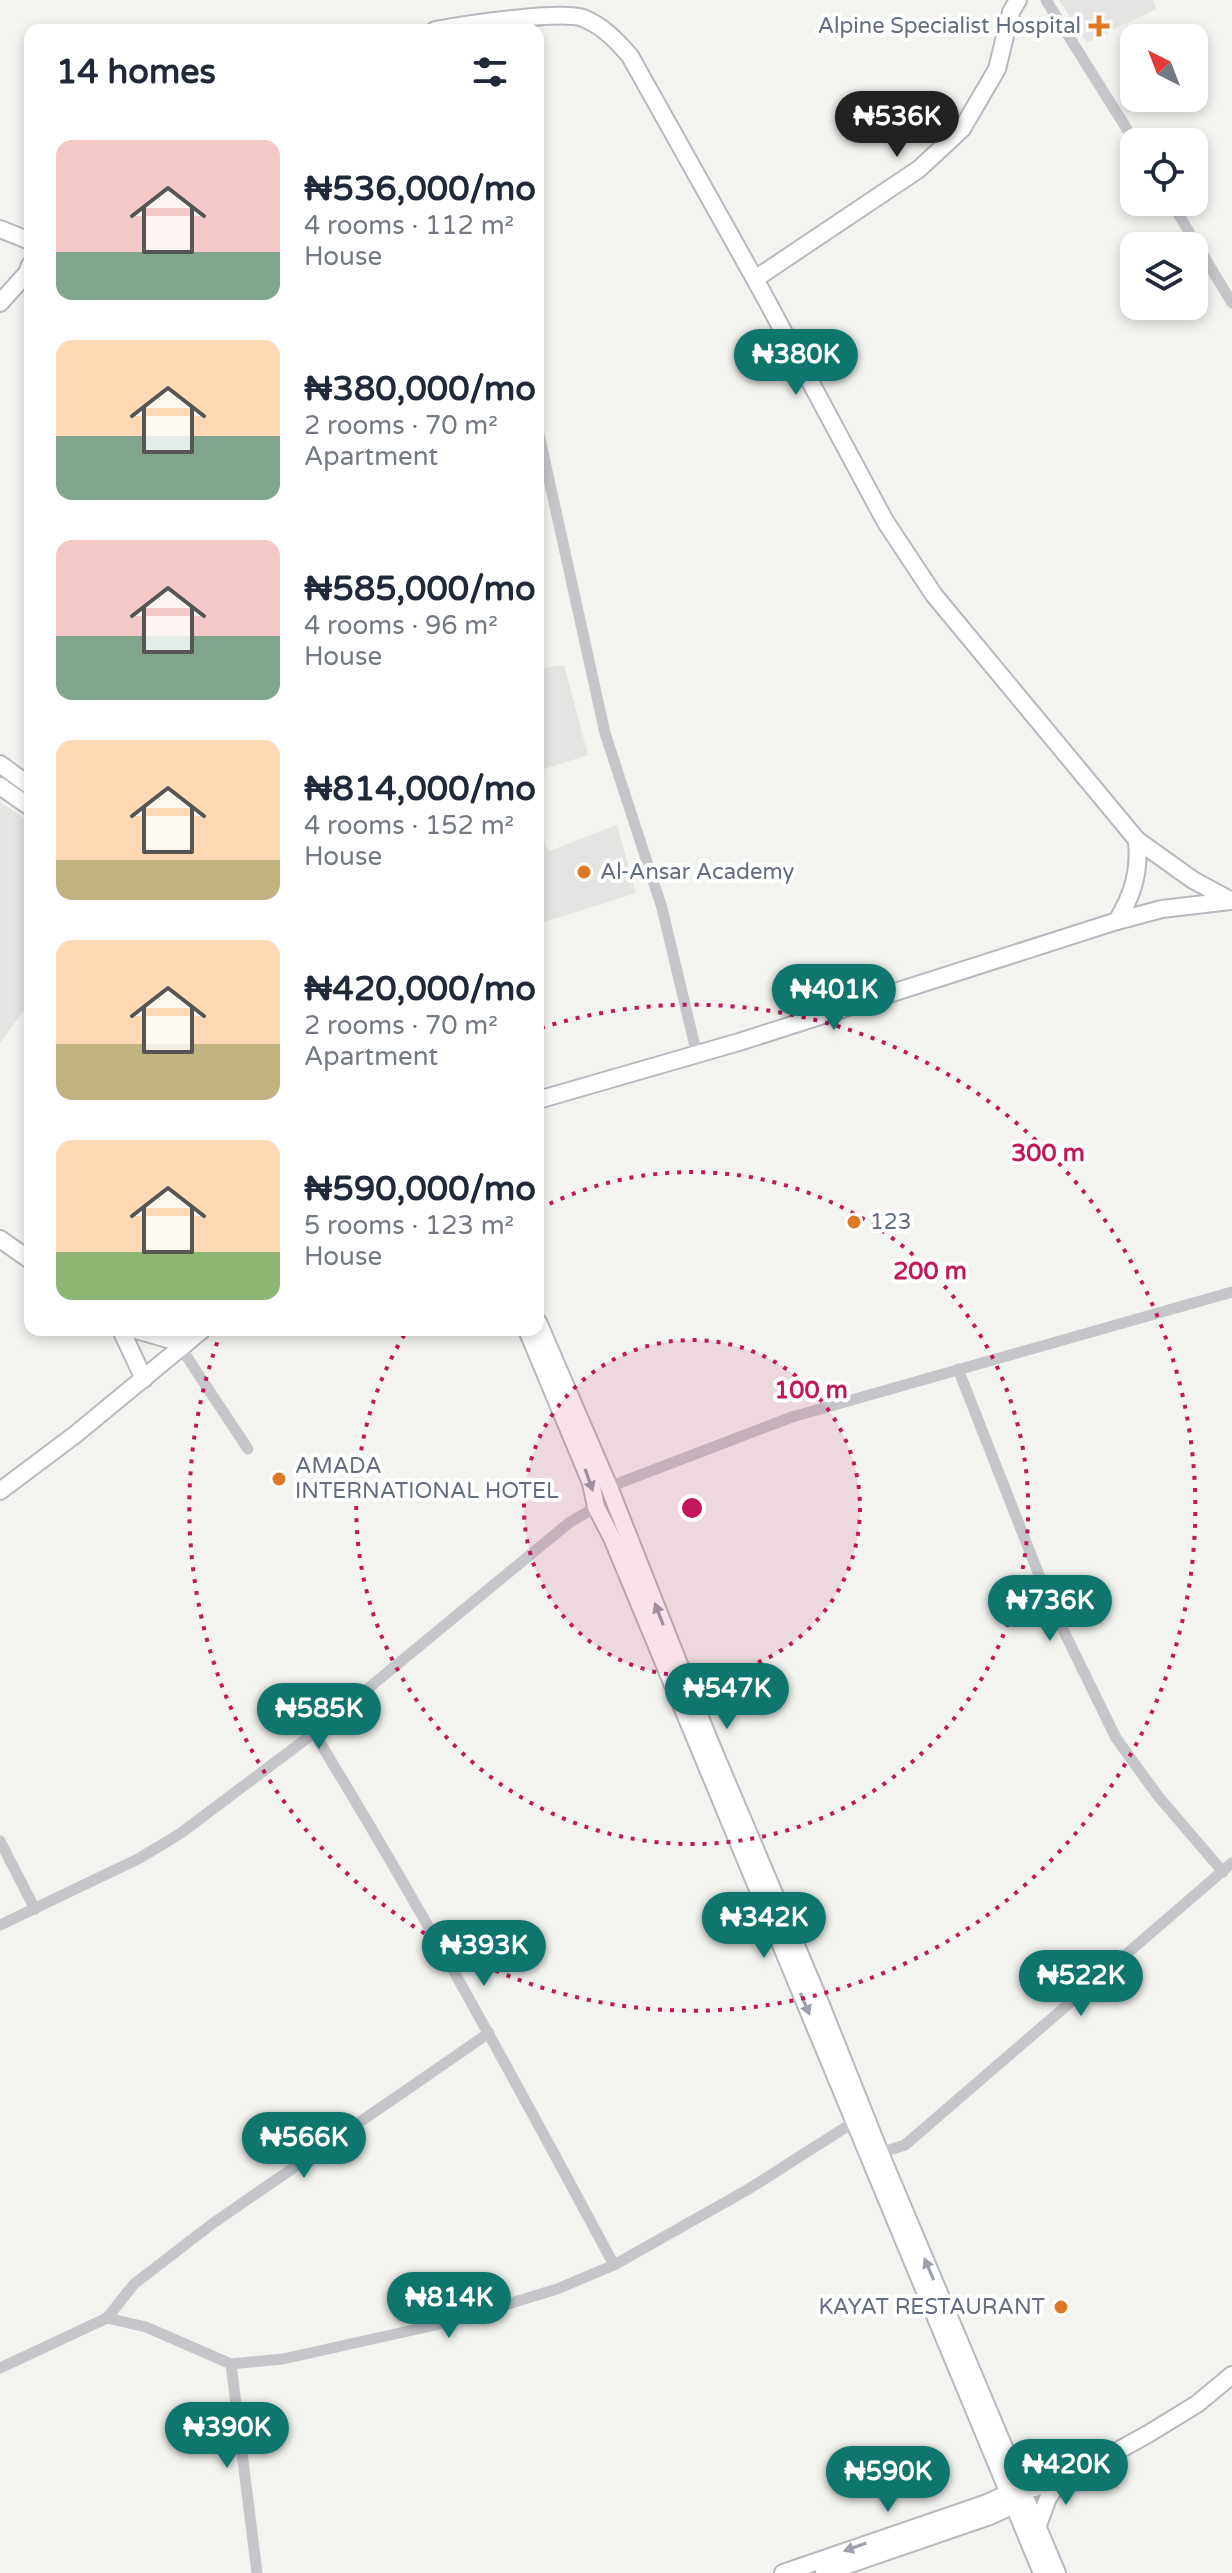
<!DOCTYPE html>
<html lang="en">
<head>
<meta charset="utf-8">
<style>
  :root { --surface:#fff; --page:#f2f2f3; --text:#1f2937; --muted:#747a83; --accent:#0f766e }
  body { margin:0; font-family:"Varela Round",sans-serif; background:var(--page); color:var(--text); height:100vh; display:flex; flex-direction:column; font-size:30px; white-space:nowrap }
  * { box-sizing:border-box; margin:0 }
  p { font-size:26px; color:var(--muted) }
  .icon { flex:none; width:44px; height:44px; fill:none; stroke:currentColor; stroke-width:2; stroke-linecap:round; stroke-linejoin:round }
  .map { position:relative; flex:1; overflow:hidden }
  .details { position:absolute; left:24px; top:24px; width:520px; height:1312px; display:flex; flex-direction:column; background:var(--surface); border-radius:16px; box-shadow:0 4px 12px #0003 }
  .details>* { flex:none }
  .needle { width:52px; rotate:318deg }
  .tools { position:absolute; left:1120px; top:24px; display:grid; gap:16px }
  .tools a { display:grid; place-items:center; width:88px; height:88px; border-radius:16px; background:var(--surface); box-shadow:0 4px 12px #0003; font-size:40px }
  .price { position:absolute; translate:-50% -68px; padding:0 18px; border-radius:28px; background:var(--accent); color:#fff; font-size:26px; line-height:52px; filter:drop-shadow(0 2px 4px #0008) }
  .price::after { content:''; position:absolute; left:50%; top:48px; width:24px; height:18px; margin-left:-12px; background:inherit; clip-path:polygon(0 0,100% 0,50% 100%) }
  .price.active { background:#222; color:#fff }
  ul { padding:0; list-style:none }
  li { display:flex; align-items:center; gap:24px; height:200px; padding:0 32px }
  li span { display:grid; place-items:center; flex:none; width:224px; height:160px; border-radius:16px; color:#555 }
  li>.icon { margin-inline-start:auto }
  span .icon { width:96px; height:96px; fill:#fffc; stroke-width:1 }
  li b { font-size:34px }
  h2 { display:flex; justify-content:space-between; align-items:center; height:96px; padding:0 32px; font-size:34px }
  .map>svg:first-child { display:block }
</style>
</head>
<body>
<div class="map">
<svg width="1232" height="2573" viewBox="0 0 1232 2573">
  <rect width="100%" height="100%" fill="#f3f4f0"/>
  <g fill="#e4e4e3">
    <path d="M1059,0H1153L1156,9L1087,43Z"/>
    <path d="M564,665L588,755L538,771V669Z"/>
    <path d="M0,802L30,822V1002L0,1043Z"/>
    <path d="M617,825L636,893L538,924V830L549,851Z"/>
  </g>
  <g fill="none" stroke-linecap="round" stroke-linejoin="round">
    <defs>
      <g id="secondary">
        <path d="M435,30C462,25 560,10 583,18C603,26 616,40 630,56L761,290L885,521L934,595L1137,840L1193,880L1232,901"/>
        <path d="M0,229L30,241"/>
        <path d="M755,279L919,169L962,129L997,69L1011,12L1018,0"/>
        <path d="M0,303L27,273L30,265"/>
        <path d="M0,764L30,786"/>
        <path d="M0,786L30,807"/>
        <path d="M1117,921C1133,894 1140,872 1137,840"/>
        <path d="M538,1100L739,1042L1117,921L1162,909L1230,901"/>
        <path d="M0,1239L30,1260"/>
        <path d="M538,1322L609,1487L709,1740L817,1995L880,2153L1057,2573"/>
        <path d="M121,1330L144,1379"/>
        <path d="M136,1330L185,1344"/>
        <path d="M527,1330L591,1483L596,1507L612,1538L1042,2573"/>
        <path d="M0,1491L76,1434L202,1330"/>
        <path d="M1038,2525L1048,2498L1062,2477"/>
        <path d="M783,2573L987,2503L1021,2487L1035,2488L1112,2454L1148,2434L1197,2404L1232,2375"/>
        <path d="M824,2573L990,2516L1020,2502"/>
      </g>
    </defs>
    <use href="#secondary" stroke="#b6b9be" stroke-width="20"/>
    <g stroke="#c4c6ca" stroke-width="11">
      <path d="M1046,0L1135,142"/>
      <path d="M1171,202L1232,303"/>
      <path d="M538,430L605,733L662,908L697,1055"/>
      <path d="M181,1348L248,1449"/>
      <path d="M958,1369L1050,1603L1116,1738L1158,1796L1223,1872"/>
      <path d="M609,1487L792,1417L1232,1292"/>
      <path d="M314,1733C421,1907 518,2086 614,2265"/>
      <path d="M0,1841L35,1909"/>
      <path d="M0,1925L140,1858L181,1833L314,1733L570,1522L596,1507"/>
      <path d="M880,2153L905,2145L1232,1863"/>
      <path d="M107,2318L134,2284L212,2224L489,2033"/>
      <path d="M231,2364L257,2573"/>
      <path d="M0,2368L107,2318L146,2327L231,2364L283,2359L449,2322L557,2289L614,2265L747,2190L854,2122"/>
    </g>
    <use href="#secondary" stroke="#fff" stroke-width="16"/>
  </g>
  <defs><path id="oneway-solid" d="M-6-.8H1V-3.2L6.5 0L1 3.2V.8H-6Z" transform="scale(2)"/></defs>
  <g fill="#9aa0ac">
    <use href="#oneway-solid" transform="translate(589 1480) rotate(71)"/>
    <use href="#oneway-solid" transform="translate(659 1614) rotate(-111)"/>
    <use href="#oneway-solid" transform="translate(805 2004) rotate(67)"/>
    <use href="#oneway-solid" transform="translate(929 2269) rotate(-113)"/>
    <use href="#oneway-solid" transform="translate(855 2547) rotate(160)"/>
  </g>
  <circle cx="692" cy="1508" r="168" fill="#c2185b" fill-opacity=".12"/>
  <g fill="none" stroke="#c2185b" stroke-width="4" stroke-dasharray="4 8">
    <circle cx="692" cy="1508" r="168"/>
    <path d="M539 1209A336 336 0 1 1 406 1332"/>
    <path d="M541 1028A503 503 0 1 1 221 1332"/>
  </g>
  <g fill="#df7825" stroke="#fff" stroke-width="3">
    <path d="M1095 14h8v8h8v8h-8v8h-8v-8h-8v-8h8z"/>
    <circle cx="584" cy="872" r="8"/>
    <circle cx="854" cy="1222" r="8"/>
    <circle cx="279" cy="1479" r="8"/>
    <circle cx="1061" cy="2307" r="8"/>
  </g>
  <g text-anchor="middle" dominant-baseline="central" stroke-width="8" stroke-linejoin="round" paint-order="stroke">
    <g font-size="22" fill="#636d80" stroke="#fff" text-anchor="start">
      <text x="1081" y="26" text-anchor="end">Alpine Specialist Hospital</text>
      <text x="600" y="872">Al-Ansar Academy</text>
      <text x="870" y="1222">123</text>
      <text x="295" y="1466">AMADA<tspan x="295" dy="25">INTERNATIONAL HOTEL</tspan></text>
      <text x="1045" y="2307" text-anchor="end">KAYAT RESTAURANT</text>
    </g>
  </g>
  <circle cx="692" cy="1508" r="12" fill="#c2185b" stroke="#fff" stroke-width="4"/>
  <g font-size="24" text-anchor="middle" font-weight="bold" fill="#c2185b" stroke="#fff" stroke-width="8" stroke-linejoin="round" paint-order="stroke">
    <text x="1048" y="1161">300 m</text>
    <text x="930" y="1279">200 m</text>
    <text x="811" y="1398">100 m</text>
  </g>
</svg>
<div class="tools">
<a><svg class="needle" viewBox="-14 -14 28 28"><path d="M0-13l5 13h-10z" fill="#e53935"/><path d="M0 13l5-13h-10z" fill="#747a83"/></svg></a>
<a><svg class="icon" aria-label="locate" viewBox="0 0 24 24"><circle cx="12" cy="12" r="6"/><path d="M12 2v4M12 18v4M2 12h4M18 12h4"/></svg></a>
<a><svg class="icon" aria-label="layers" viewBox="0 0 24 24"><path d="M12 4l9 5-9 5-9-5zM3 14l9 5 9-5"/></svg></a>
</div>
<b class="price active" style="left:897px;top:159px">₦536K</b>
<b class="price" style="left:796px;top:397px">₦380K</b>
<b class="price" style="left:834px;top:1032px">₦401K</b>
<b class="price" style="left:1050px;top:1643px">₦736K</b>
<b class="price" style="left:727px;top:1731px">₦547K</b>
<b class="price" style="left:319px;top:1751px">₦585K</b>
<b class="price" style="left:764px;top:1960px">₦342K</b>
<b class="price" style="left:484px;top:1988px">₦393K</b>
<b class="price" style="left:1081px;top:2018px">₦522K</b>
<b class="price" style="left:304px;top:2180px">₦566K</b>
<b class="price" style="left:449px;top:2340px">₦814K</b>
<b class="price" style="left:227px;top:2470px">₦390K</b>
<b class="price" style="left:1066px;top:2507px">₦420K</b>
<b class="price" style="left:888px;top:2514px">₦590K</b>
<section class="details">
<h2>14 homes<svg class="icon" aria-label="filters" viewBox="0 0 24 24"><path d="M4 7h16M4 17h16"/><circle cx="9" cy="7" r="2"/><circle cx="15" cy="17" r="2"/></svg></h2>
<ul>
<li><span style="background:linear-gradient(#f6c9c9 70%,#7fa58c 0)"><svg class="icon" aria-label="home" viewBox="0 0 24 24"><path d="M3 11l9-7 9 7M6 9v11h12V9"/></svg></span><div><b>₦536,000/mo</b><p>4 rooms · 112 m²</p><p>House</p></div></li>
<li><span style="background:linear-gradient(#ffd9b3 60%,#7fa58c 0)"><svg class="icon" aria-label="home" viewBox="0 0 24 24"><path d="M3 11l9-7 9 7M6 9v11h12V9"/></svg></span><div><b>₦380,000/mo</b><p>2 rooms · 70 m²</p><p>Apartment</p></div></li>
<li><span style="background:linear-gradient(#f6c9c9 60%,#7fa58c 0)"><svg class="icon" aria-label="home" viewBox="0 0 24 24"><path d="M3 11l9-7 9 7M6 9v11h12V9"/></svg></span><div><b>₦585,000/mo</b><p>4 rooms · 96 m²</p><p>House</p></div></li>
<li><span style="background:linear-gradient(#ffd9b3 75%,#c2b280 0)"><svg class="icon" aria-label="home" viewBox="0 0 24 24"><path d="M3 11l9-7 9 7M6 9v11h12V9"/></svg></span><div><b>₦814,000/mo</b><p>4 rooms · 152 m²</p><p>House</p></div></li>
<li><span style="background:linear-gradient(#ffd9b3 65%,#c2b280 0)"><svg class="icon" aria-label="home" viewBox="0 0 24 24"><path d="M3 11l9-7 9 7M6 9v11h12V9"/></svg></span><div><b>₦420,000/mo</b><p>2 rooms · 70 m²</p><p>Apartment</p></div></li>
<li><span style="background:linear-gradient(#ffd9b3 70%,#8fb573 0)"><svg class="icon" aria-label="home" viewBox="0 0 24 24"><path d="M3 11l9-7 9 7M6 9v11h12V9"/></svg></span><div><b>₦590,000/mo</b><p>5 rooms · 123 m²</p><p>House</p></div></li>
</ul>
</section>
</div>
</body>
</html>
